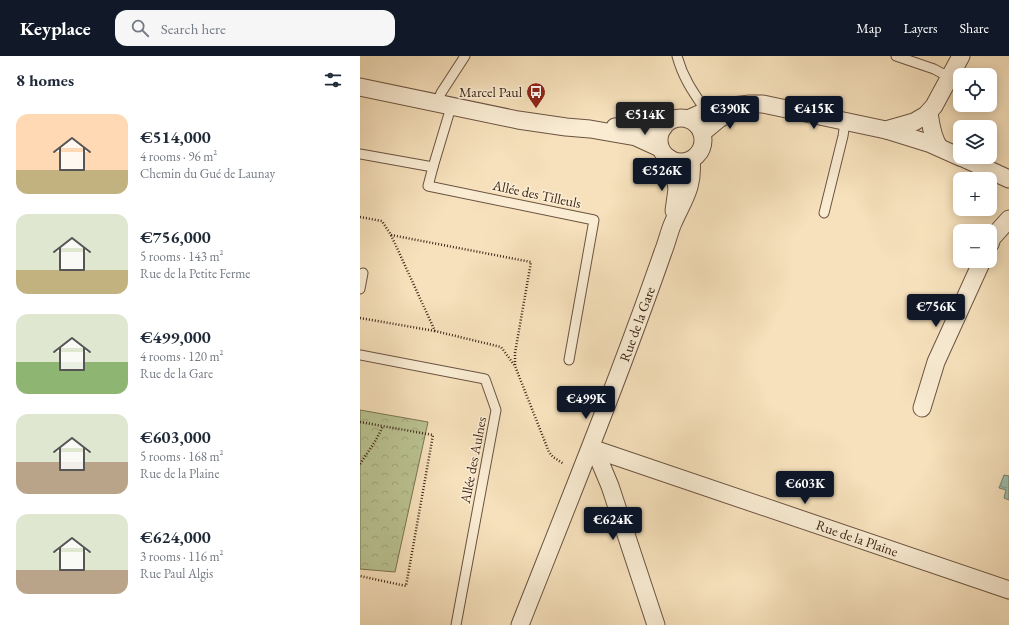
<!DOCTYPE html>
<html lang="en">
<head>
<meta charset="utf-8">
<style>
  :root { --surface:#fff; --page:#f6f6f7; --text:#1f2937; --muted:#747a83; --accent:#111827 }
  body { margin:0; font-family:"EB Garamond",serif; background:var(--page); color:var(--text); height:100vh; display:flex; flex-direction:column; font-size:15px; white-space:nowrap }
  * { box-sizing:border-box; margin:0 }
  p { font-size:13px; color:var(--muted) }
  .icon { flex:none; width:22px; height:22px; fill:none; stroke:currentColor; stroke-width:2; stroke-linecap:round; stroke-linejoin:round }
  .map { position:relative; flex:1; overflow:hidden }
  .drawer { display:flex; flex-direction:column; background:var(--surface); width:360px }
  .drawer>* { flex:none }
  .fabs { position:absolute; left:593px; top:12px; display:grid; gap:8px }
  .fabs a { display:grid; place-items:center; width:44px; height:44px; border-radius:8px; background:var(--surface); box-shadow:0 2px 10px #0003; font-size:20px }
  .price { position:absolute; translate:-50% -34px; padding:0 9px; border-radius:4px; background:var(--accent); color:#fff; font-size:13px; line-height:26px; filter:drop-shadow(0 1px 2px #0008) }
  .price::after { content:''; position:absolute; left:50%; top:24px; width:12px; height:9px; margin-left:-6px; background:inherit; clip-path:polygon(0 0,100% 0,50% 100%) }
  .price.on { background:#222; color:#fff }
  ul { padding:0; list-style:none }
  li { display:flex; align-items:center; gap:12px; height:100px; padding:0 16px }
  li span { display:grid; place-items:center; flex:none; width:112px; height:80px; border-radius:12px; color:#555 }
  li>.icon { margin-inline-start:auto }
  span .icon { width:48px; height:48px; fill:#fffc; stroke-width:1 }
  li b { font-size:17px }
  h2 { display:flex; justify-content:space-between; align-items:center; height:48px; padding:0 16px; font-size:17px }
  header { display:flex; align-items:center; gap:24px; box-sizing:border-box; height:56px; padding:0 20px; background:var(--accent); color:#fff }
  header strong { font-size:19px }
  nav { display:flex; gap:22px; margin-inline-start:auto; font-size:14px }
  .search { width:280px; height:36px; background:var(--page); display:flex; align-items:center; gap:10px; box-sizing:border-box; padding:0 14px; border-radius:12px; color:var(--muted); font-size:15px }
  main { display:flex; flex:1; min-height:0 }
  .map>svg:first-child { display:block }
</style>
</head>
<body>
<header>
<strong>Keyplace</strong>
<div class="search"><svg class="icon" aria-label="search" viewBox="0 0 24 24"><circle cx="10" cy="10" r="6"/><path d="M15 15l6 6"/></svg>Search here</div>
<nav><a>Map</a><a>Layers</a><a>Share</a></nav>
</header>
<main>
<section class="drawer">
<h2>8 homes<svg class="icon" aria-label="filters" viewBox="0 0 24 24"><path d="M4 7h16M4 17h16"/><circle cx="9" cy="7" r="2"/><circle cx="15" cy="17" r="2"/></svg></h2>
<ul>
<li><span style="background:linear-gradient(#ffd9b3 70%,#c2b280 0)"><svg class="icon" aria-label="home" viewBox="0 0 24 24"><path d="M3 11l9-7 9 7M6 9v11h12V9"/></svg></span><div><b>€514,000</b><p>4 rooms · 96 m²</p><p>Chemin du Gué de Launay</p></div></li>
<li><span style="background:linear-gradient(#dfe7d0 70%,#c2b280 0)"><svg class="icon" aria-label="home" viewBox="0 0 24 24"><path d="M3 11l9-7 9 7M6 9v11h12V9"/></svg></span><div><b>€756,000</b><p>5 rooms · 143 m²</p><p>Rue de la Petite Ferme</p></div></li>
<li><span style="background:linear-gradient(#dfe7d0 60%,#8fb573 0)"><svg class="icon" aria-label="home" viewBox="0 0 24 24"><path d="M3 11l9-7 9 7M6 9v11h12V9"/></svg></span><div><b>€499,000</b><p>4 rooms · 120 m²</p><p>Rue de la Gare</p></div></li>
<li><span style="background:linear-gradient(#dfe7d0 60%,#b9a48a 0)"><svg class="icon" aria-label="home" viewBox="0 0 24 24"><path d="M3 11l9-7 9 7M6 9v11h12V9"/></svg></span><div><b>€603,000</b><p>5 rooms · 168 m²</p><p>Rue de la Plaine</p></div></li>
<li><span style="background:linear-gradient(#dfe7d0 70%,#b9a48a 0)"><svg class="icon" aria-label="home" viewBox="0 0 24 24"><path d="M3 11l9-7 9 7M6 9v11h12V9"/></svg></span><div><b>€624,000</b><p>3 rooms · 116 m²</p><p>Rue Paul Algis</p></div></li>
</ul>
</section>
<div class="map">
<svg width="649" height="569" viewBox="0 0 649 569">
  <defs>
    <pattern id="forest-crowns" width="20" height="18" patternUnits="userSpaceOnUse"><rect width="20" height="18" fill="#bac392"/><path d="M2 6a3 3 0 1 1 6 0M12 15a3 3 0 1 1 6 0" fill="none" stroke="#a1a77d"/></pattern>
    <pattern id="water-ripples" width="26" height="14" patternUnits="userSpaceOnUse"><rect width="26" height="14" fill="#9dbead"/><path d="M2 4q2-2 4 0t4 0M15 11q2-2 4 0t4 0" fill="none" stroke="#819a8c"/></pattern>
  </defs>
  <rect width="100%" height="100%" fill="#f6e1bc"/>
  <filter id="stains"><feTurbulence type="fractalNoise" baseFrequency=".005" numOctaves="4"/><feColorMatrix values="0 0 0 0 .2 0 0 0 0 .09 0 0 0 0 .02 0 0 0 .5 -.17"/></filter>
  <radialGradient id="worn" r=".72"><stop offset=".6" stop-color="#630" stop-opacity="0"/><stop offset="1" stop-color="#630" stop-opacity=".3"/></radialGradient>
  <path fill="url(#forest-crowns)" stroke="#7c7454" d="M0,354L68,366L35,516L0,513Z"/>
  <path fill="url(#water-ripples)" stroke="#778071" d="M644,419L649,420V444L644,442L646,434L639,432Z"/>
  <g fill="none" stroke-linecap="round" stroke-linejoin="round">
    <defs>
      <g id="service">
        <path d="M317,0C323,22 333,36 346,55"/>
        <path d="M536,0L574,13L589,21"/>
        <path d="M77,48L81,37L105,0"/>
        <path d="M0,98L73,111L68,130L234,164L209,304"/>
        <path d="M73,111L91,51"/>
        <path d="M464,157L483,80L485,66"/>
        <path d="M0,233L3,217"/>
        <path d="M0,299L125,323L136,354L96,569"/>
      </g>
      <g id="minor">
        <path d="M0,31L158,64L206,71L230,73L276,81L300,92"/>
        <path d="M569,57C571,69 572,81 579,91"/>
        <circle cx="321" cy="84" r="22"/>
        <path d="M328,63L346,55L355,52L390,48H403L526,74L571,88L600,101"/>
        <path d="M255,71C272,69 287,70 303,72"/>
        <path d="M526,74L554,66L566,59L574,50L601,0"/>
        <path d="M342,77L359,63L378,52"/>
        <path d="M601,101L649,123"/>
        <path d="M309,102L315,120L317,133L314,155"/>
        <path d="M630,188L632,182L649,163"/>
        <path d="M562,352L576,306L622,205"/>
        <path d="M231,392L649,534"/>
        <path d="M231,392L240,406L250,430L296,569"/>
        <path d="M160,569C209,445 259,322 303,196C307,186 309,176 313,167C323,144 334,131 331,104"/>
      </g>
    </defs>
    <use href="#service" stroke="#6b5340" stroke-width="11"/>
    <use href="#minor" stroke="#6b5340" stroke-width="19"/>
    <g stroke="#3d2416" stroke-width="2.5" stroke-dasharray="1 2" stroke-linecap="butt">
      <path d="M0,161L22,165L31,179L171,206L155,297V310L189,396L193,401L204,408"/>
      <path d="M31,179L75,275L141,291L155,310"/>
      <path d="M0,262L75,275"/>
      <path d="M0,366L73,379L46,530L0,520"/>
      <path d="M0,408L16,384L23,370"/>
    </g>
    <use href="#service" stroke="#f9ecd3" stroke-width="9"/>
    <use href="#minor" stroke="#f9ecd3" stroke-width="17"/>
  </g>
  <defs>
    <symbol id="bus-pin" viewBox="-11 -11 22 30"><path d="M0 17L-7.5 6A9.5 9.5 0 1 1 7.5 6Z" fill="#8f2418" stroke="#f9ecd3"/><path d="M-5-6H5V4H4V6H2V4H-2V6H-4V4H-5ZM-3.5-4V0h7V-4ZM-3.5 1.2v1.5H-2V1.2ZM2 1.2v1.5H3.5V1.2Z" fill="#fff"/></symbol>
  </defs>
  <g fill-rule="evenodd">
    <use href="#bus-pin" x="165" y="25" width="22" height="30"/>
  </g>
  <g text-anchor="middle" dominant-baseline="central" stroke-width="3.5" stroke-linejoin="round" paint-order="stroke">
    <g font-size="14" fill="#3d2416" stroke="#f9ecd3" text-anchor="end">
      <text x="162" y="36">Marcel Paul</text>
    </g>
    <g font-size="14" fill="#3d2416" stroke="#f9ecd3">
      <text transform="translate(177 138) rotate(12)">Allée des Tilleuls</text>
      <text transform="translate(277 268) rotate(-70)">Rue de la Gare</text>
      <text transform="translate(113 404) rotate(-79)">Allée des Aulnes</text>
      <text transform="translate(497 482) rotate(19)">Rue de la Plaine</text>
    </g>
  </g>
  <rect width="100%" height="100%" filter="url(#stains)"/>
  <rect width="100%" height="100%" fill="url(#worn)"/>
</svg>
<div class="fabs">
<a><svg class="icon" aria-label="locate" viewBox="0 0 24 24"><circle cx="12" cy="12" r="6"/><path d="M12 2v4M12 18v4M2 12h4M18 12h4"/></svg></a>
<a><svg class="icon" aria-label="layers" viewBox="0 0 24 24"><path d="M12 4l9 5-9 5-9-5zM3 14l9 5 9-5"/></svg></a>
<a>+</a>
<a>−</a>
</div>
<b class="price" style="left:370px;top:74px">€390K</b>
<b class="price" style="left:454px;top:74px">€415K</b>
<b class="price on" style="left:285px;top:80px">€514K</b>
<b class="price" style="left:302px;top:136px">€526K</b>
<b class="price" style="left:576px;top:272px">€756K</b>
<b class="price" style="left:226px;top:364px">€499K</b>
<b class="price" style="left:445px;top:449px">€603K</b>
<b class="price" style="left:253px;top:485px">€624K</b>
</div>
</main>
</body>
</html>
